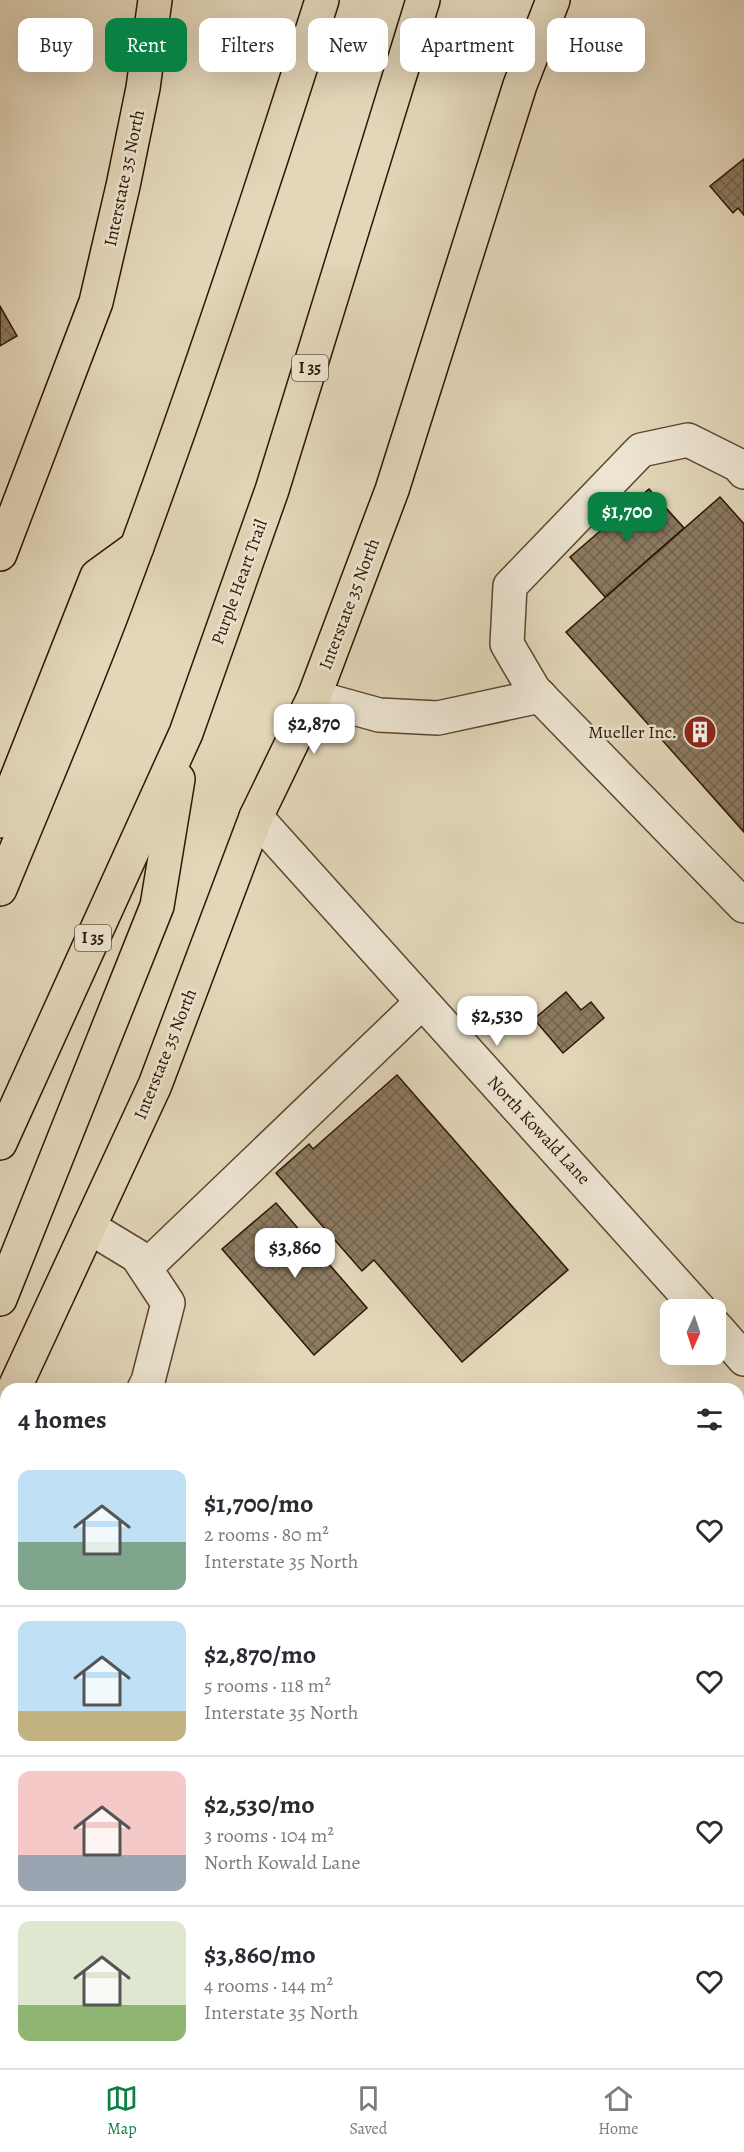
<!DOCTYPE html>
<html lang="en">
<head>
<meta charset="utf-8">
<style>
  :root { --surface:#fff; --page:#f2f2f3; --text:#2b2b33; --muted:#7c7c81; --line:#e1e1e2; --accent:#0b8043 }
  body { margin:0; font-family:Alegreya,serif; background:var(--page); color:var(--text); height:100vh; display:flex; flex-direction:column; font-size:22px; white-space:nowrap }
  * { box-sizing:border-box; margin:0 }
  p { font-size:20px; color:var(--muted) }
  .icon { flex:none; width:33px; height:33px; fill:none; stroke:currentColor; stroke-width:2; stroke-linecap:round; stroke-linejoin:round }
  .map { position:relative; flex:1; overflow:hidden }
  .sheet { position:absolute; left:0px; top:1383px; width:744px; height:686px; display:flex; flex-direction:column; background:var(--surface); border-radius:18px 18px 0 0; box-shadow:0 6px 24px #0002 }
  .sheet>* { flex:none }
  .guide { position:absolute; left:18px; top:18px; width:708px; height:54px; display:flex; gap:12px }
  .needle { width:39px; rotate:183deg }
  .fabs { position:absolute; left:660px; top:1299px; display:grid; gap:12px }
  .fabs a { display:grid; place-items:center; width:66px; height:66px; border-radius:12px; background:var(--surface); box-shadow:0 6px 24px #0002; font-size:30px }
  .price { position:absolute; translate:-50% -51px; padding:0 14px; border-radius:12px; background:#fff; color:#222; font-size:20px; line-height:39px; filter:drop-shadow(0 2px 3px #0008) }
  .price::after { content:''; position:absolute; left:50%; top:36px; width:18px; height:14px; margin-left:-9px; background:inherit; clip-path:polygon(0 0,100% 0,50% 100%) }
  .price.selected { background:var(--accent); color:#fff }
  ul { padding:0; list-style:none }
  li { display:flex; align-items:center; gap:18px; height:150px; padding:0 18px }
  li+li { border-top:2px solid var(--line) }
  li span { display:grid; place-items:center; flex:none; width:168px; height:120px; border-radius:12px; color:#555 }
  li>.icon { margin-inline-start:auto }
  span .icon { width:72px; height:72px; fill:#fffc; stroke-width:1 }
  li b { font-size:26px }
  h2 { display:flex; justify-content:space-between; align-items:center; height:72px; padding:0 18px; font-size:26px }
  .chip { padding:0 21px; border-radius:12px; background:var(--surface); box-shadow:0 6px 24px #0002; font-size:21px; line-height:54px }
  .chip.selected { background:var(--accent); color:#fff }
  .menu { display:flex; justify-content:space-around; align-items:center; height:84px; border-top:2px solid var(--line); background:var(--surface); font-size:16px; color:var(--muted) }
  .menu a { display:grid; justify-items:center; gap:3px }
  .menu .selected { color:var(--accent) }
  .map>svg:first-child { display:block }
</style>
</head>
<body>
<div class="map">
<svg width="744" height="2068" viewBox="0 0 744 2068">
  <defs>
    <pattern id="building-cross-hatch" width="8" height="8" patternUnits="userSpaceOnUse" patternTransform="scale(1.5)"><rect width="8" height="8" fill="#8c7a61"/><path d="M0 0l8 8M0 8l8-8" fill="none" stroke="#73634e"/></pattern>
  </defs>
  <rect width="100%" height="100%" fill="#e3d7ba"/>
  <filter id="stains"><feTurbulence type="fractalNoise" baseFrequency=".00333" numOctaves="4"/><feColorMatrix values="0 0 0 0 .2 0 0 0 0 .09 0 0 0 0 .02 0 0 0 .5 -.17"/></filter>
  <radialGradient id="worn" r=".72"><stop offset=".6" stop-color="#630" stop-opacity="0"/><stop offset="1" stop-color="#630" stop-opacity=".3"/></radialGradient>
  <g fill="none" stroke-linecap="round" stroke-linejoin="round">
    <g stroke="#75624a" stroke-width="9">
      <path d="M738,1915L744,1912"/>
      <path d="M619,2062L623,2068"/>
      <path d="M451,2068L461,2062"/>
    </g>
  </g>
  <g fill="url(#building-cross-hatch)" stroke="#2e1600" stroke-width="1.5">
    <path d="M744,159V215L738,208L733,213L710,186Z"/>
    <path d="M0,306L17,336L0,346Z"/>
    <path d="M649,489L684,528L605,597L570,557Z"/>
    <path d="M720,497L744,524V832L566,632Z"/>
    <path d="M566,992L581,1010L591,1002L604,1018L563,1053L534,1019Z"/>
    <path d="M397,1075L568,1270L462,1362L374,1260L362,1271L276,1173L309,1144L313,1149Z"/>
    <path d="M276,1203L367,1308L314,1355L222,1249Z"/>
    <path d="M0,1934L6,1937V2012L0,2009Z"/>
    <path d="M46,2062H128L131,2068H49Z"/>
  </g>
  <g fill="none" stroke-linecap="round" stroke-linejoin="round">
    <defs>
      <g id="minor">
        <path d="M744,472L738,465L688,440L641,450L510,586L507,644L534,690L744,906"/>
        <path d="M314,697L379,715L438,718L540,696"/>
        <path d="M256,817L700,1310"/>
        <path d="M89,1227L137,1256L168,1303L148,1381L144,1389"/>
        <path d="M146,1267L421,1003"/>
        <path d="M716,1327L744,1359"/>
        <path d="M0,1654L6,1643"/>
        <path d="M0,1871L6,1878"/>
        <path d="M738,1875L744,1871"/>
        <path d="M153,2062L156,2068"/>
        <path d="M376,2068L386,2062"/>
      </g>
      <g id="major">
        <path d="M0,554L96,302L123,186L143,88L155,0"/>
        <path d="M14,1389L155,1085L256,817L314,697L392,490L520,85L553,0"/>
        <path d="M0,1421L6,1408"/>
      </g>
      <g id="highway">
        <path d="M0,821L97,576L137,547"/>
        <path d="M0,889C39,794 80,699 116,603C191,404 258,202 322,0"/>
        <path d="M0,1143L186,733L272,490L423,0"/>
        <path d="M0,1299L157,906L178,779"/>
      </g>
    </defs>
    <use href="#minor" stroke="#5b462e" stroke-width="36"/>
    <use href="#major" stroke="#2e1600" stroke-width="36"/>
    <use href="#highway" stroke="#2e1600" stroke-width="36"/>
    <use href="#minor" stroke="#ede5d2" stroke-width="33"/>
    <use href="#major" stroke="#e3d7ba" stroke-width="33"/>
    <use href="#highway" stroke="#e3d7ba" stroke-width="33"/>
  </g>
  <defs>
    <symbol id="building-disc" viewBox="-11 -11 22 22"><circle r="9.5" fill="#8f2418" stroke="#ede5d2"/><path d="M-4-6H4V6H1V3H-1V6H-4ZM-2.5-4.3h1.7v1.8h-1.7ZM.8-4.3h1.7v1.8H.8ZM-2.5-1h1.7V.8h-1.7ZM.8-1h1.7V.8H.8Z" fill="#fff"/></symbol>
  </defs>
  <g fill-rule="evenodd">
    <use href="#building-disc" x="681" y="713" width="38" height="38"/>
  </g>
  <g text-anchor="middle" dominant-baseline="central" stroke-width="5" stroke-linejoin="round" paint-order="stroke">
    <g fill="#ede5d2" stroke="#67543f" stroke-width="1.5">
      <rect x="292" y="355" width="36" height="26" rx="4.5"/>
      <rect x="75" y="925" width="36" height="26" rx="4.5"/>
    </g>
    <g font-size="16" font-weight="bold" fill="#2e1600">
      <text x="310" y="368">I 35</text>
      <text x="93" y="938">I 35</text>
    </g>
    <g font-size="18" fill="#2e1600" stroke="#ede5d2">
      <text transform="translate(124 178) rotate(-78)">Interstate 35 North</text>
      <text transform="translate(239 582) rotate(-70)">Purple Heart Trail</text>
      <text transform="translate(349 604) rotate(-69)">Interstate 35 North</text>
      <text transform="translate(165 1054) rotate(-68)">Interstate 35 North</text>
      <text transform="translate(539 1130) rotate(47)">North Kowald Lane</text>
    </g>
    <g font-size="18" fill="#2e1600" stroke="#ede5d2" text-anchor="end">
      <text x="677" y="732">Mueller Inc.</text>
    </g>
  </g>
  <rect width="100%" height="100%" filter="url(#stains)"/>
  <rect width="100%" height="100%" fill="url(#worn)"/>
</svg>
<div class="fabs">
<a><svg class="needle" viewBox="-14 -14 28 28"><path d="M0-13l5 13h-10z" fill="#e53935"/><path d="M0 13l5-13h-10z" fill="#7c7c81"/></svg></a>
</div>
<b class="price selected" style="left:627px;top:543px">$1,700</b>
<b class="price" style="left:314px;top:755px">$2,870</b>
<b class="price" style="left:497px;top:1047px">$2,530</b>
<b class="price" style="left:295px;top:1279px">$3,860</b>
<div class="guide">
<a class="chip">Buy</a>
<a class="chip selected">Rent</a>
<a class="chip">Filters</a>
<a class="chip">New</a>
<a class="chip">Apartment</a>
<a class="chip">House</a>
</div>
<section class="sheet">
<h2>4 homes<svg class="icon" aria-label="filters" viewBox="0 0 24 24"><path d="M4 7h16M4 17h16"/><circle cx="9" cy="7" r="2"/><circle cx="15" cy="17" r="2"/></svg></h2>
<ul>
<li><span style="background:linear-gradient(#bfe0f5 60%,#7fa58c 0)"><svg class="icon" aria-label="home" viewBox="0 0 24 24"><path d="M3 11l9-7 9 7M6 9v11h12V9"/></svg></span><div><b>$1,700/mo</b><p>2 rooms · 80 m²</p><p>Interstate 35 North</p></div><svg class="icon" aria-label="heart" viewBox="0 0 24 24"><path d="M12 20l-8-8c-3-5 5-10 8-4 3-6 11-1 8 4z"/></svg></li>
<li><span style="background:linear-gradient(#bfe0f5 75%,#c2b280 0)"><svg class="icon" aria-label="home" viewBox="0 0 24 24"><path d="M3 11l9-7 9 7M6 9v11h12V9"/></svg></span><div><b>$2,870/mo</b><p>5 rooms · 118 m²</p><p>Interstate 35 North</p></div><svg class="icon" aria-label="heart" viewBox="0 0 24 24"><path d="M12 20l-8-8c-3-5 5-10 8-4 3-6 11-1 8 4z"/></svg></li>
<li><span style="background:linear-gradient(#f6c9c9 70%,#9aa5b1 0)"><svg class="icon" aria-label="home" viewBox="0 0 24 24"><path d="M3 11l9-7 9 7M6 9v11h12V9"/></svg></span><div><b>$2,530/mo</b><p>3 rooms · 104 m²</p><p>North Kowald Lane</p></div><svg class="icon" aria-label="heart" viewBox="0 0 24 24"><path d="M12 20l-8-8c-3-5 5-10 8-4 3-6 11-1 8 4z"/></svg></li>
<li><span style="background:linear-gradient(#dfe7d0 70%,#8fb573 0)"><svg class="icon" aria-label="home" viewBox="0 0 24 24"><path d="M3 11l9-7 9 7M6 9v11h12V9"/></svg></span><div><b>$3,860/mo</b><p>4 rooms · 144 m²</p><p>Interstate 35 North</p></div><svg class="icon" aria-label="heart" viewBox="0 0 24 24"><path d="M12 20l-8-8c-3-5 5-10 8-4 3-6 11-1 8 4z"/></svg></li>
</ul>
</section>
</div>
<nav class="menu">
<a class="selected"><svg class="icon" aria-label="map" viewBox="0 0 24 24"><path d="M3 6l6-2 6 2 6-2v14l-6 2-6-2-6 2zM9 4v14M15 6v14"/></svg>Map</a>
<a><svg class="icon" aria-label="saved" viewBox="0 0 24 24"><path d="M7 4h10v16l-5-4-5 4z"/></svg>Saved</a>
<a><svg class="icon" aria-label="home" viewBox="0 0 24 24"><path d="M3 11l9-7 9 7M6 9v11h12V9"/></svg>Home</a>
</nav>
</body>
</html>
